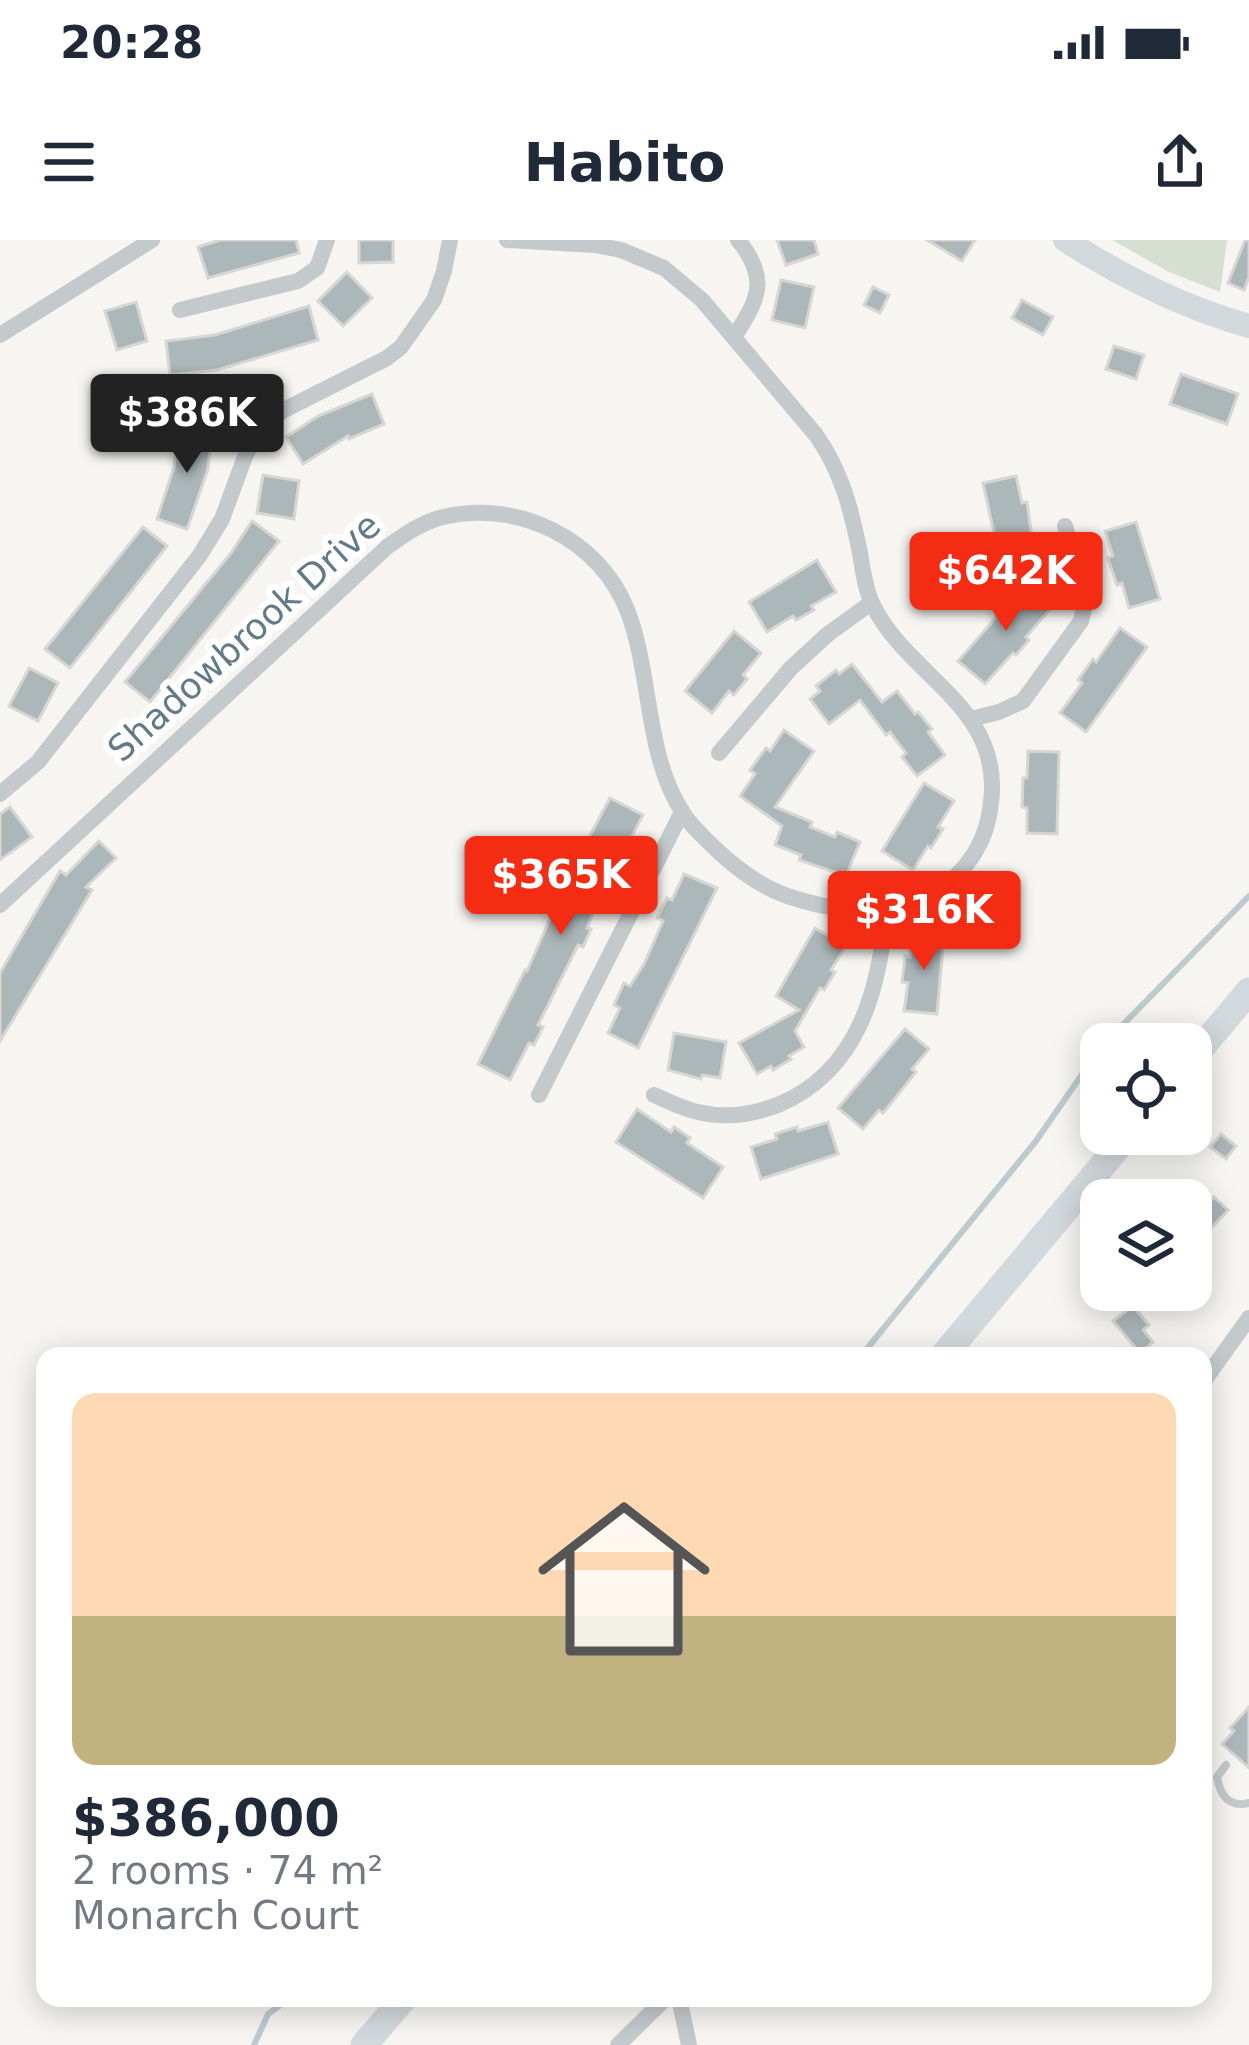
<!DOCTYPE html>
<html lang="en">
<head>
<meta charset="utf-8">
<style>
  :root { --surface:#fff; --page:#f6f6f7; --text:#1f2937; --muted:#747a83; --line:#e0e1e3; --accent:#f32c13 }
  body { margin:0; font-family:"DejaVu Sans",sans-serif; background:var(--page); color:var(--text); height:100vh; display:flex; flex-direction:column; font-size:45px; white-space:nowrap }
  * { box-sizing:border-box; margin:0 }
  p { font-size:39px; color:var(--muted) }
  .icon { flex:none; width:66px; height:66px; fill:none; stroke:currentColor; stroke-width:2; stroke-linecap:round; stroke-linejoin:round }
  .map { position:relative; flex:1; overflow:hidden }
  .drawer { position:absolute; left:36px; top:1107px; width:1176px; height:660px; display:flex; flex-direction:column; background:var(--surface); border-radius:24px; box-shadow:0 6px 30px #0003 }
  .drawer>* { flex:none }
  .tools { position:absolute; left:1080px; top:783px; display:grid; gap:24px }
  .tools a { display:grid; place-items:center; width:132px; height:132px; border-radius:24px; background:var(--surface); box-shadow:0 6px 30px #0003; font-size:60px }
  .price { position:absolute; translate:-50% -102px; padding:0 27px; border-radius:12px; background:var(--accent); color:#fff; font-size:39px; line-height:78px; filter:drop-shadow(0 3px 6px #0008) }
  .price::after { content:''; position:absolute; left:50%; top:72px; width:36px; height:27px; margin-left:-18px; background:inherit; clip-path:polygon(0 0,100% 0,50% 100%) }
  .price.current { background:#222; color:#fff }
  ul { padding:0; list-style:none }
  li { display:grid; align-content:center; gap:24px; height:636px; padding:0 36px }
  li+li { border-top:3px solid var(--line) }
  li span { display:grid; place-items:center; height:372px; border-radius:24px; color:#555 }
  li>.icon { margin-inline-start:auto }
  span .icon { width:216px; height:216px; fill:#fffc; stroke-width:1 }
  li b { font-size:51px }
  .status { display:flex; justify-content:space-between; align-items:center; height:84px; padding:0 60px; background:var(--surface); direction:ltr }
  .status svg { height:33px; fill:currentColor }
  header { display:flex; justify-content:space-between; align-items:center; height:156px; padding:0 36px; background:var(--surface); font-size:54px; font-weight:600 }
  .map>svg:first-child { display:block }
</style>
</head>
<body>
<div class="status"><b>20:28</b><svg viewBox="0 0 49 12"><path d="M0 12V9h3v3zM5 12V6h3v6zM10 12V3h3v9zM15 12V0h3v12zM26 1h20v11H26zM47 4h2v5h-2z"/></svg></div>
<header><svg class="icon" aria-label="menu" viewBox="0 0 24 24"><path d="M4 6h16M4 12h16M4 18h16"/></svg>Habito<svg class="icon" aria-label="share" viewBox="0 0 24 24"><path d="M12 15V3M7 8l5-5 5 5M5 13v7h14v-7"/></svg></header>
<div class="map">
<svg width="1249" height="1805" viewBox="0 0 1249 1805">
  <rect width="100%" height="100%" fill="#f6f5f1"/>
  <path fill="#d7ded2" d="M1112,0H1227L1220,52L1169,32Z"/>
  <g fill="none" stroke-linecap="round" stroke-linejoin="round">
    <g stroke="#bdcbcf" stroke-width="6">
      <path d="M1104,804L1249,656"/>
      <path d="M861,1116L1036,901L1101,807"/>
      <path d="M254,1805L268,1774L290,1758"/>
    </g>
  </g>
  <g fill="#acb7ba" stroke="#d7d6d4" stroke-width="3">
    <path d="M220,0H296L299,13L208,38L198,7Z"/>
    <path d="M359,0H393V22L359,23Z"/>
    <path d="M777,0H814L818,14L786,25Z"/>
    <path d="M927,0H975L962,21Z"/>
    <path d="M1245,0H1249V37L1244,50L1228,43Z"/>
    <path d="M347,32L372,58L343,86L318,61Z"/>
    <path d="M781,40L814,47L805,88L772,80Z"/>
    <path d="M873,47L889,55L880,73L864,65Z"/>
    <path d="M1022,60L1053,77L1043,95L1012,78Z"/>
    <path d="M136,62L147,101L117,110L105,71Z"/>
    <path d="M309,66L318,100L217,130L170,135L166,101L215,95Z"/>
    <path d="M1114,106L1144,115L1136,139L1106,129Z"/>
    <path d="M1181,134L1238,154L1227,184L1170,164Z"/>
    <path d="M372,154L384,184L349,199L348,196L303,224L286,197L318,176Z"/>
    <path d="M178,187L212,190L208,229L187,289L157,279L174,227Z"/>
    <path d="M263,235L299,241L294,279L257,273Z"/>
    <path d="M1016,236L1022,263L1027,262L1034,313L1000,321L983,243Z"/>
    <path d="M252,281L279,301L150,462L125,442L231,313Z"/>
    <path d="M1136,282L1160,359L1129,368L1122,343L1117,345L1108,318L1113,316L1105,291Z"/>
    <path d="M143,287L167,306L70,428L45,409Z"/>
    <path d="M817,320L836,352L811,366L814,370L796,380L793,376L767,392L749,362Z"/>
    <path d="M1026,343L1053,366L1026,397L1029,400L1016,415L1013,413L985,444L958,421Z"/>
    <path d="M1120,388L1147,407L1086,492L1060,473L1082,443L1078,440L1093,419L1096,422Z"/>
    <path d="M734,391L761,413L743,435L747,439L734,455L729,451L712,473L685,451Z"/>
    <path d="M852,424L882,462L897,451L915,474L918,472L932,489L928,492L945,515L917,536L902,517L906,513L890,492L886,495L860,460L829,484L810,459L820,451L816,446L836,430L839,434Z"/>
    <path d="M29,428L58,443L38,481L9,466Z"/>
    <path d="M784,490L814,511L775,567L812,582L810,587L835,597L837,592L860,602L846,636L799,620L801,615L775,605L782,586L740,556L755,534L750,530L766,508L770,511Z"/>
    <path d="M1028,511L1059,512L1057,594L1027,593V568L1022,567L1023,538H1027Z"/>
    <path d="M924,543L954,561L938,587L943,589L931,608L928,606L913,630L882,611Z"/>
    <path d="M610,558L643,575L630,600L634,603L625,622L620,619L598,660L587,688L591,689L583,707L578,705L538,785L543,787L534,805L529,803L510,840L478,824L525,730L527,731L572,629Z"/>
    <path d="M10,567L32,597L0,620V574Z"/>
    <path d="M99,601L116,618L86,647L92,650L0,801V733L60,631L66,635Z"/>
    <path d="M684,634L717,648L638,808L608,793L620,768L614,765L624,743L630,746L644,724L663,681L657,678L667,658L672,660Z"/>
    <path d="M815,688L846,706L831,730L835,732L824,750L820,748L795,791L804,807L789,816L791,819L773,830L771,826L757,834L739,803L799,770L776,756Z"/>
    <path d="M913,692L944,695L937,774L904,771L908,743L902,742L905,716L910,717Z"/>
    <path d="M905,789L929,809L912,829L916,832L892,862L883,873L879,870L863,889L838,868Z"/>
    <path d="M674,793L726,802L720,838L702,835L701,839L668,830Z"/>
    <path d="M637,869L671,892L674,887L690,898L687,903L723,927L703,958L616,902Z"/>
    <path d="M828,882L838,914L761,939L751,907L777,899L775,894L797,887L798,891Z"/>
    <path d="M1221,894L1236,906L1226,919L1210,907Z"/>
    <path d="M1214,957L1228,970L1191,1010V974L1198,967L1202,971Z"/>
    <path d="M1133,1066L1149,1085L1143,1090L1153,1102L1140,1113L1113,1081Z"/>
    <path d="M1249,1467V1528L1222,1504L1234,1491L1230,1488Z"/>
  </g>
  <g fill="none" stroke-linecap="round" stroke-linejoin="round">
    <path stroke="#c4c9cb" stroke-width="8" d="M1226,1525L1217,1537C1220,1555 1229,1568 1249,1563"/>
    <g stroke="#c4c9cb" stroke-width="16">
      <path d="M180,70L298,41L317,28L327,0"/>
      <path d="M0,95L152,0"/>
      <path d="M734,97C758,60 770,39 738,0"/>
      <path d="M971,479L999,472L1023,461L1081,381L1086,361L1065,286"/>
      <path d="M719,513L791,428L828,394L871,363"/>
      <path d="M0,554L38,522L200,315L222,279L246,214L265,184L284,170L387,118L401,107L434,60L444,31L450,0"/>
      <path d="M0,665L387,307C404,295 422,282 443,277C518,259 600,299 628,372C652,436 645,515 683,573C693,589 707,600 720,613C743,634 767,651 797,659C827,668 866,675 896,667C932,658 963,638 980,603C988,587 991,569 992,551C995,463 907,435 873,365C865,350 863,330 860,313C851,269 842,232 816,195L702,60L664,28L621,10L595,5L507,0"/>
      <path d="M539,855L682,572"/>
      <path d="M654,855C668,861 683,869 698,872C727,879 753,875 780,864C859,830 880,748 886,670"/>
      <path d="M1203,1142L1249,1078"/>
      <path d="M679,1758L689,1805"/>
      <path d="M618,1805L666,1758"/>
    </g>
    <path stroke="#d2d9dd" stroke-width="24" d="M1065,0C1124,38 1182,67 1249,86"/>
    <g stroke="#d2d9dd" stroke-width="27">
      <path d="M1191,820L1249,751"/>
      <path d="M943,1116L1129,894"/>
      <path d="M364,1805L404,1758"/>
    </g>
  </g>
  <g text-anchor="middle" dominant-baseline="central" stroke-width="12" stroke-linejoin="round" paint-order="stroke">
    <g font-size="36" fill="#617a85" stroke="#fff">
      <text transform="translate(244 397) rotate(-42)">Shadowbrook Drive</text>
    </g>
  </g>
</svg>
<div class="tools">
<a><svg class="icon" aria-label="locate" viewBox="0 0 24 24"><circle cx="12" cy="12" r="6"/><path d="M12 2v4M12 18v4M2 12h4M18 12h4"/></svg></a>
<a><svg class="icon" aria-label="layers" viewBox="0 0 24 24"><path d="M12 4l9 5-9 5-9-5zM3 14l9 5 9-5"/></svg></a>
</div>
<b class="price current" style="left:187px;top:236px">$386K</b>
<b class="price" style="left:1006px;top:394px">$642K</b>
<b class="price" style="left:561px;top:698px">$365K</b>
<b class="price" style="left:924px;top:733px">$316K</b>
<section class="drawer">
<ul>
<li><span style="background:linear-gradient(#ffd9b3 60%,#c2b280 0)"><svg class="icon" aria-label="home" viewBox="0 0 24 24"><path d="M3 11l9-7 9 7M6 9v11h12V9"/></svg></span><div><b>$386,000</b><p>2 rooms · 74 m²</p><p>Monarch Court</p></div></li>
</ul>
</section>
</div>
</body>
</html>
